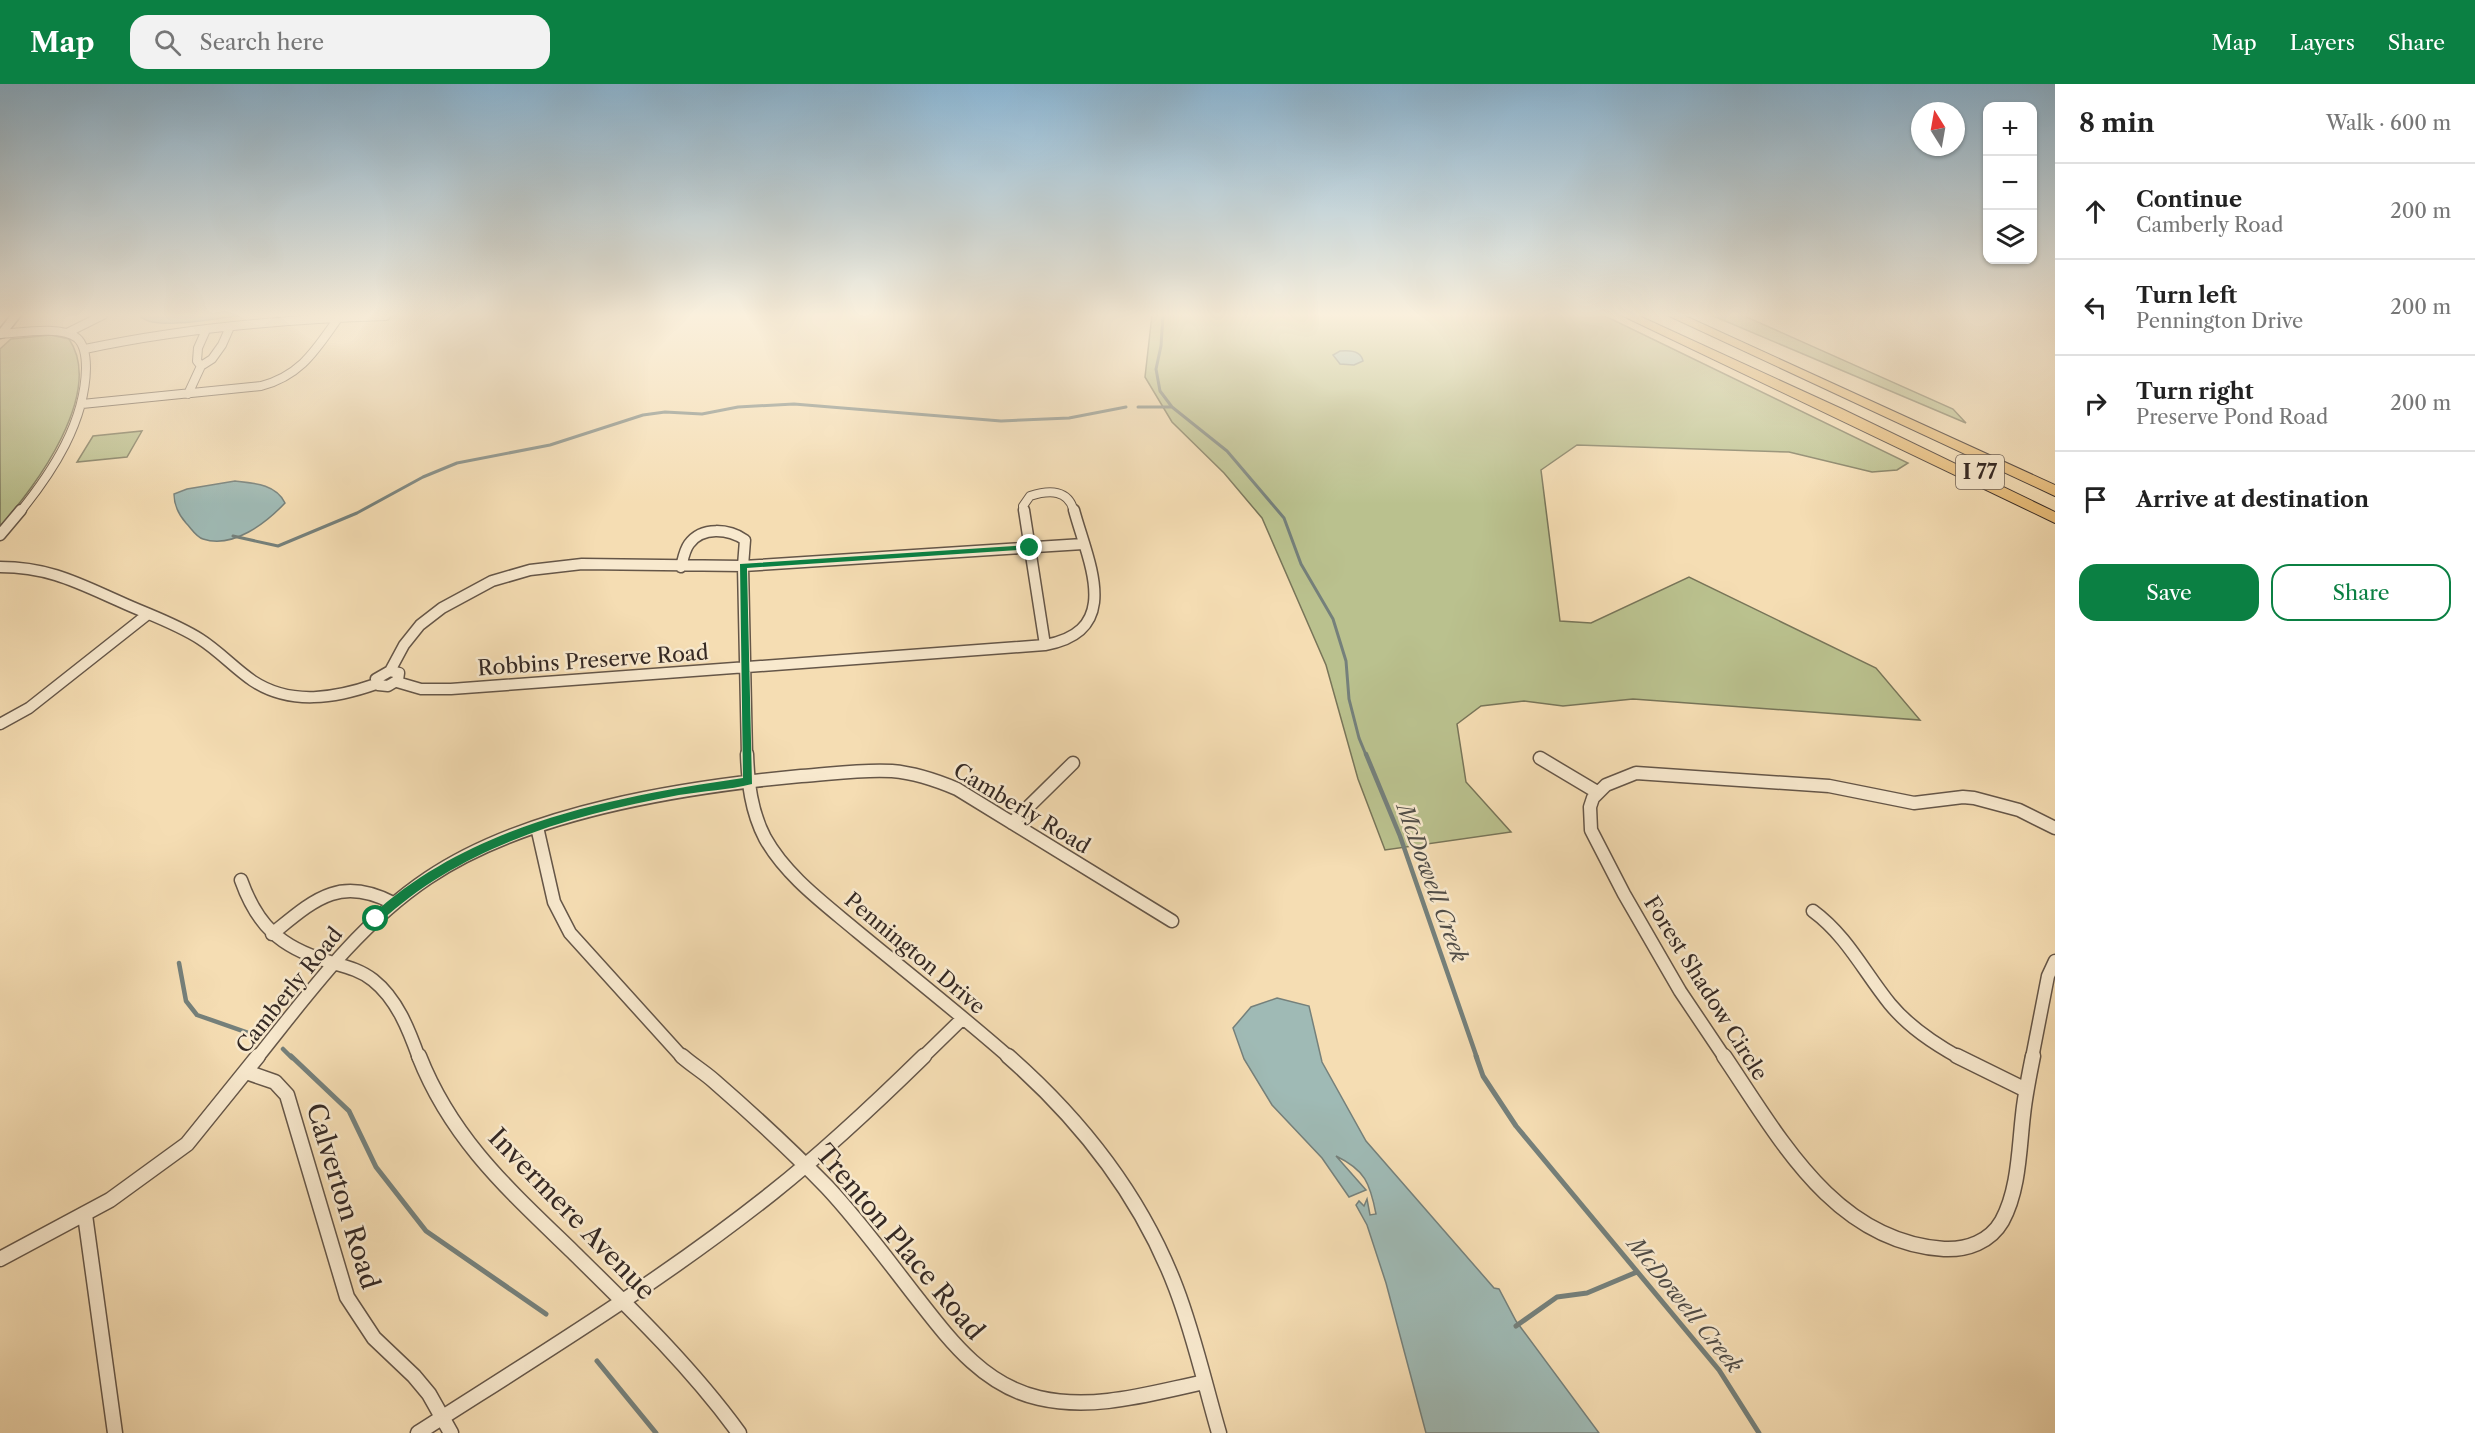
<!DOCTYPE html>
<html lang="en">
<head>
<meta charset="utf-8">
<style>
  :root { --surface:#fff; --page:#f2f2f2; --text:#222; --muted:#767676; --line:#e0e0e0; --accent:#0b8043 }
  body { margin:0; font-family:"Libre Caslon Text",serif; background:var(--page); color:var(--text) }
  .controls { position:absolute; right:18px; top:18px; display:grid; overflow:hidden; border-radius:12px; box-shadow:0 2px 4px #0004 }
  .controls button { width:54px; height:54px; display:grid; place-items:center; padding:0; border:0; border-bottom:2px solid var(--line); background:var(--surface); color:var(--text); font:30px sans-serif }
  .compass { position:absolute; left:1911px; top:18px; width:54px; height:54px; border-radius:50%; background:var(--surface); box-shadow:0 2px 4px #0004; rotate:349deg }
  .stop { position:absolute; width:18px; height:18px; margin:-14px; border:4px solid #0b8043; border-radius:50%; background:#fff }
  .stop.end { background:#0b8043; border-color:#fff; box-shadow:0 2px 6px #0008 }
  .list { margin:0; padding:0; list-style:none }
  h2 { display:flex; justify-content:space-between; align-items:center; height:78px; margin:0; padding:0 24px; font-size:26px }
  h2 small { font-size:20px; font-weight:400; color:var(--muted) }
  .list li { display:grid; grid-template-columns:39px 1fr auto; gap:18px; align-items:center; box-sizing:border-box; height:96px; padding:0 24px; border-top:2px solid var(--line) }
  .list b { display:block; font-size:22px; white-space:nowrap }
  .list p { margin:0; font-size:20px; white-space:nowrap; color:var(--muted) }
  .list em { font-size:20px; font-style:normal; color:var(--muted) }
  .actions { display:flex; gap:12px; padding:18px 24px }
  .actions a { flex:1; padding:14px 0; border:2px solid var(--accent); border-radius:18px; text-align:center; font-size:21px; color:var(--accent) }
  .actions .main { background:var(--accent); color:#fff }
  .icon { flex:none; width:33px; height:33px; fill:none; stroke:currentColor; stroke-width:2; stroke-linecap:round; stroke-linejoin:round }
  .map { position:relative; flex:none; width:2055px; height:1349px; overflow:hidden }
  header { display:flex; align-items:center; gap:36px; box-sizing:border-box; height:84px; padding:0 30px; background:var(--accent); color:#fff }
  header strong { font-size:28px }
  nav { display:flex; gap:33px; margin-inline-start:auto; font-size:21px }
  .search { width:420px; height:54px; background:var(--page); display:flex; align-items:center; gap:15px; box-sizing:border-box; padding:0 21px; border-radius:18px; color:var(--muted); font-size:22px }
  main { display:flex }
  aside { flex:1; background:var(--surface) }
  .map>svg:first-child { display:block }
  .green { fill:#bac18e; stroke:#787559; stroke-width:1.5 }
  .water { fill:#9fbab5; stroke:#75807b; stroke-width:1.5 }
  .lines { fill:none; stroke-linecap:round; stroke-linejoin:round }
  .stream-far2 { stroke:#75807b; stroke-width:3 }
  .stream-far1 { stroke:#75807b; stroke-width:4.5 }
  .stream { stroke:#75807b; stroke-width:5 }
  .minor-far3-casing { stroke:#655648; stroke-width:10 }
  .minor-far2-casing { stroke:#655648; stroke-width:13 }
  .minor-far1-casing { stroke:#655648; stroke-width:15 }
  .minor-casing { stroke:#655648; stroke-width:17 }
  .secondary-casing { stroke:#352924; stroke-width:3 }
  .motorway-casing { stroke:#352924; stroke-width:2 }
  .minor-far3 { stroke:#f8e9ce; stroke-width:8 }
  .minor-far2 { stroke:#f8e9ce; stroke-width:10 }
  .minor-far1 { stroke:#f8e9ce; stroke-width:12 }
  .minor { stroke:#f8e9ce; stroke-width:14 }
  .secondary { fill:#f8e9ce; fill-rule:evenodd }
  .motorway { fill:#eabe7a; fill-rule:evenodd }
  .route { fill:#0b8043 }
  .labels { text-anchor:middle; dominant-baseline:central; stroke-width:5; stroke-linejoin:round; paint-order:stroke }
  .shield { fill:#f8e9ce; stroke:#706357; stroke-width:1.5 }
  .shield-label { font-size:20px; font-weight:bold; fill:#352924 }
  .street-label { font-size:21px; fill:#352924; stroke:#f8e9ce }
  .water-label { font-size:22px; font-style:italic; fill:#504d48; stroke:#f8e9ce }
  .near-street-label { font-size:26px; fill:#352924; stroke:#f8e9ce }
</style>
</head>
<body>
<header>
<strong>Map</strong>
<div class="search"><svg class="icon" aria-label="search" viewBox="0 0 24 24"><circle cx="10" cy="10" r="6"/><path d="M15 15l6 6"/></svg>Search here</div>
<nav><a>Map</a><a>Layers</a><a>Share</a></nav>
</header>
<main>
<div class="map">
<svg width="2055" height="1349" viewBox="0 0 2055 1349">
  <rect width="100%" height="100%" fill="#f5ddb3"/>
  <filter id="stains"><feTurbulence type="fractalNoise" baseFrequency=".00333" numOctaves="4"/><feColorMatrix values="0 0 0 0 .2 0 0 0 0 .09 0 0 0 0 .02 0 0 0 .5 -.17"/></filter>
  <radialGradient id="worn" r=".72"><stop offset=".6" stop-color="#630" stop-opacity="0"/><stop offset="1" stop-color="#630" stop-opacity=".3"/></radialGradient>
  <path class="green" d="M1152 231H1603L1908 379 1897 386 1872 388 1789 368 1577 361 1541 386 1560 537 1591 539 1689 493 1876 584 1920 636 1633 615 1563 622 1524 617 1481 622 1457 640 1466 698 1511 748 1385 766 1358 695 1326 581 1262 434 1224 389 1172 338 1145 293Z
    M1711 231H1742L1953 325 1966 339Z
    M51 251 69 255C105 308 36 403 0 442V265L11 255Z
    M142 347 127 373 77 378 93 352Z"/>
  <path class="water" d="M143 231H243C223 233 153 248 140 232Z
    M1340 267C1349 266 1361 266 1363 277L1354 281 1340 280 1333 271Z
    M235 397C253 399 276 400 285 419 266 439 233 465 203 455 196 453 191 444 186 439 179 431 174 420 174 410L187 405Z
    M1277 914 1309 922 1322 978 1366 1057 1494 1204 1499 1205 1516 1237 1599 1349H1426L1386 1199 1367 1141 1356 1121 1359 1117 1364 1122 1367 1115 1370 1131 1376 1130C1370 1099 1365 1086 1336 1072L1366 1106 1349 1113 1322 1074 1272 1021 1244 975 1233 944 1251 923Z"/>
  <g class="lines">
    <path class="stream-far2" d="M1163 231 1161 262 1156 285 1160 307 1172 323 1227 367 1284 434 1301 480 1333 535 1346 577 1349 615 1359 654 1366 671
      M1138 323H1171
      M233 452 278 462 357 429 423 393 457 379 550 361 643 331 665 328 702 330 738 323 794 320 1001 337 1069 334 1126 323"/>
    <path class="stream-far1" d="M1366 670 1400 752 1477 974
      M179 879 186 917 197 931 257 952
      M283 965 292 974"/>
    <path class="stream" d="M291 972 349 1027 376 1083 426 1147 546 1230
      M1476 972 1483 992 1516 1042 1719 1286 1759 1349
      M1516 1242 1557 1213 1587 1209 1637 1188
      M597 1277 656 1349"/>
    <g class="minor-far3-casing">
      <path id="minor-far3" d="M67 249 103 231
        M0 250C19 249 61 241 77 254 85 261 86 274 86 284 85 338 53 387 20 428
        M85 265C184 244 284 235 386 232
        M201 282 197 277 198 264 206 246
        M188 310 201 282 212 275 222 261 230 243
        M82 320 261 302C302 291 316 265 339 233
        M1024 428 1023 422 1030 412C1049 406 1069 405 1074 428"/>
    </g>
    <g class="minor-far2-casing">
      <path id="minor-far2" d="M1024 426 1045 561
        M0 451 21 426
        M0 483C49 483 78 499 121 518 147 530 175 539 200 555 219 567 234 584 253 597 291 622 336 614 376 600
        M681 483C683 476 684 467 689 460 702 442 729 445 745 456L743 482 747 671
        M1045 561C1124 547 1088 478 1074 426
        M390 587 404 561 420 541 442 524 492 497 530 486 582 480 743 482 1083 460
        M390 587 399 589 398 596 388 602 378 601 376 595Z
        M397 598 421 605H451L1045 561
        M0 640 29 624 148 530"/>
    </g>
    <g class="minor-far1-casing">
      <path id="minor-far1" d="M747 670C748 699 751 727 765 754 786 792 825 820 858 848 909 890 961 931 1010 974
        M1540 674 1597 708
        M1012 739 1073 679
        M537 743 554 818 570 849 683 974
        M241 796C257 841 280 863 327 877 343 882 359 885 373 896 397 915 409 946 419 974
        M1813 827C1847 852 1864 888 1890 920 1909 943 1933 959 1960 974
        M272 850C314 816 339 791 393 819
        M257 974C309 909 358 841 428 794 527 727 684 703 801 692 831 690 862 685 892 687 915 689 936 696 957 705L1172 837
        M922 974 962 935
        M1725 974 1680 907 1624 810 1591 746 1590 723 1593 714 1606 701 1636 689 1829 702 1914 719 1963 713 1974 714 2019 726 2055 744
        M2032 974 2048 892 2055 877"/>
    </g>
    <g class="minor-casing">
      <path id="minor" d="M419 972C452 1056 510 1107 573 1168 631 1225 691 1283 739 1349
        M682 972C692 981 704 988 714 997 752 1030 792 1067 827 1103 858 1136 885 1173 913 1209 947 1252 981 1301 1039 1314 1095 1327 1151 1309 1205 1298
        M1008 972C1082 1037 1141 1112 1176 1204 1194 1251 1205 1301 1219 1349
        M1724 972C1779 1053 1834 1158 1944 1165 1967 1166 1990 1158 2002 1137 2019 1106 2019 1065 2023 1031 2025 1011 2029 992 2033 972
        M1957 972 2026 1006
        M246 988 275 998 287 1011 347 1213 374 1254 414 1292 429 1310 451 1349
        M85 1131 115 1349
        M0 1175 110 1116 187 1060 258 972
        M418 1349C538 1272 660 1198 772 1109 825 1067 875 1020 924 972"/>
    </g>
    <g class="secondary-casing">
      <path id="secondary" d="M11 231H21L4 253 0 254V245Z"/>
    </g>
    <g class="motorway-casing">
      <path id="motorway" d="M1621 231H1637L1842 325 2055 428V439Z
        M1667 231H1683L2055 401V412Z"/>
    </g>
    <use href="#minor-far3" class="minor-far3"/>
    <use href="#minor-far2" class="minor-far2"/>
    <use href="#minor-far1" class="minor-far1"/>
    <use href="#minor" class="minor"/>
    <use href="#secondary" class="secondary"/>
    <use href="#motorway" class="motorway"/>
  </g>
  <linearGradient id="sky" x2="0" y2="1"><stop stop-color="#8bb6d4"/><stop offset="0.55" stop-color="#faf0dd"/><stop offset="1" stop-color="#faf0dd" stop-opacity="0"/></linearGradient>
  <rect width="2055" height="420" fill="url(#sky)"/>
  <path class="route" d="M1030 461 1034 464 1032 465 747 484 752 700C729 706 703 707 679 711 571 731 462 762 380 838H372V831C473 739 613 713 743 694L740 480Z"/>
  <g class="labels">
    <rect class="shield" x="1956" y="371" width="48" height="34" rx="4.5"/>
    <g class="shield-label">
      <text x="1980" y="388">I 77</text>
    </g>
    <g class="street-label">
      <text transform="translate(593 576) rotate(-4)">Robbins Preserve Road</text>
      <text transform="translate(1022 724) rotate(31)">Camberly Road</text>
      <text transform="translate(915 869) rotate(40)">Pennington Drive</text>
      <text transform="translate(1706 904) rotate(58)">Forest Shadow Circle</text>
      <text transform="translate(289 906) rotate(-51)">Camberly Road</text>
    </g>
    <g class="water-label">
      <text transform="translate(1432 799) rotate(70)">McDowell Creek</text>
      <text transform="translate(1685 1221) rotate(51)">McDowell Creek</text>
    </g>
    <g class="near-street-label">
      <text transform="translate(343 1112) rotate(73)">Calverton Road</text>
      <text transform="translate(572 1130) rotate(46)">Invermere Avenue</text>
      <text transform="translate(900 1158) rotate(50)">Trenton Place Road</text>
    </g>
  </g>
  <rect width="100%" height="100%" filter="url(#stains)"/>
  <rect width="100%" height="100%" fill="url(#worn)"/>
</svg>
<div class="controls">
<button>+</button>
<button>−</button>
<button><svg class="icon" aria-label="layers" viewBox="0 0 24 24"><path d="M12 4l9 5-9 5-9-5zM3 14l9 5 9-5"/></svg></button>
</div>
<svg class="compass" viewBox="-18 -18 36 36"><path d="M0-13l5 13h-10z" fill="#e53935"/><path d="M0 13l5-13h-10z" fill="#767676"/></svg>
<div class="stop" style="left:376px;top:835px"></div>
<div class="stop end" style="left:1030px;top:464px"></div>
</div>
<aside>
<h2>8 min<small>Walk · 600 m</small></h2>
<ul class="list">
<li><svg class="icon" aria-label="ahead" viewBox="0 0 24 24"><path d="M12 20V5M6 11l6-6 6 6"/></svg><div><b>Continue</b><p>Camberly Road</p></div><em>200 m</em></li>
<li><svg class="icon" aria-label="left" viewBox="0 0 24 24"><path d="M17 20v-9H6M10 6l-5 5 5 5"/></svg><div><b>Turn left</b><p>Pennington Drive</p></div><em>200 m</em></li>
<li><svg class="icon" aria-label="right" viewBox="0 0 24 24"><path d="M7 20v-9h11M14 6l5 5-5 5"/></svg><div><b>Turn right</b><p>Preserve Pond Road</p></div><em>200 m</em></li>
<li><svg class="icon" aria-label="arrive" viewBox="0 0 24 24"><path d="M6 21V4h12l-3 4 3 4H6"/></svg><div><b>Arrive at destination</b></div></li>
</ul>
<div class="actions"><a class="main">Save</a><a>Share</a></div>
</aside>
</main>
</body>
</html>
